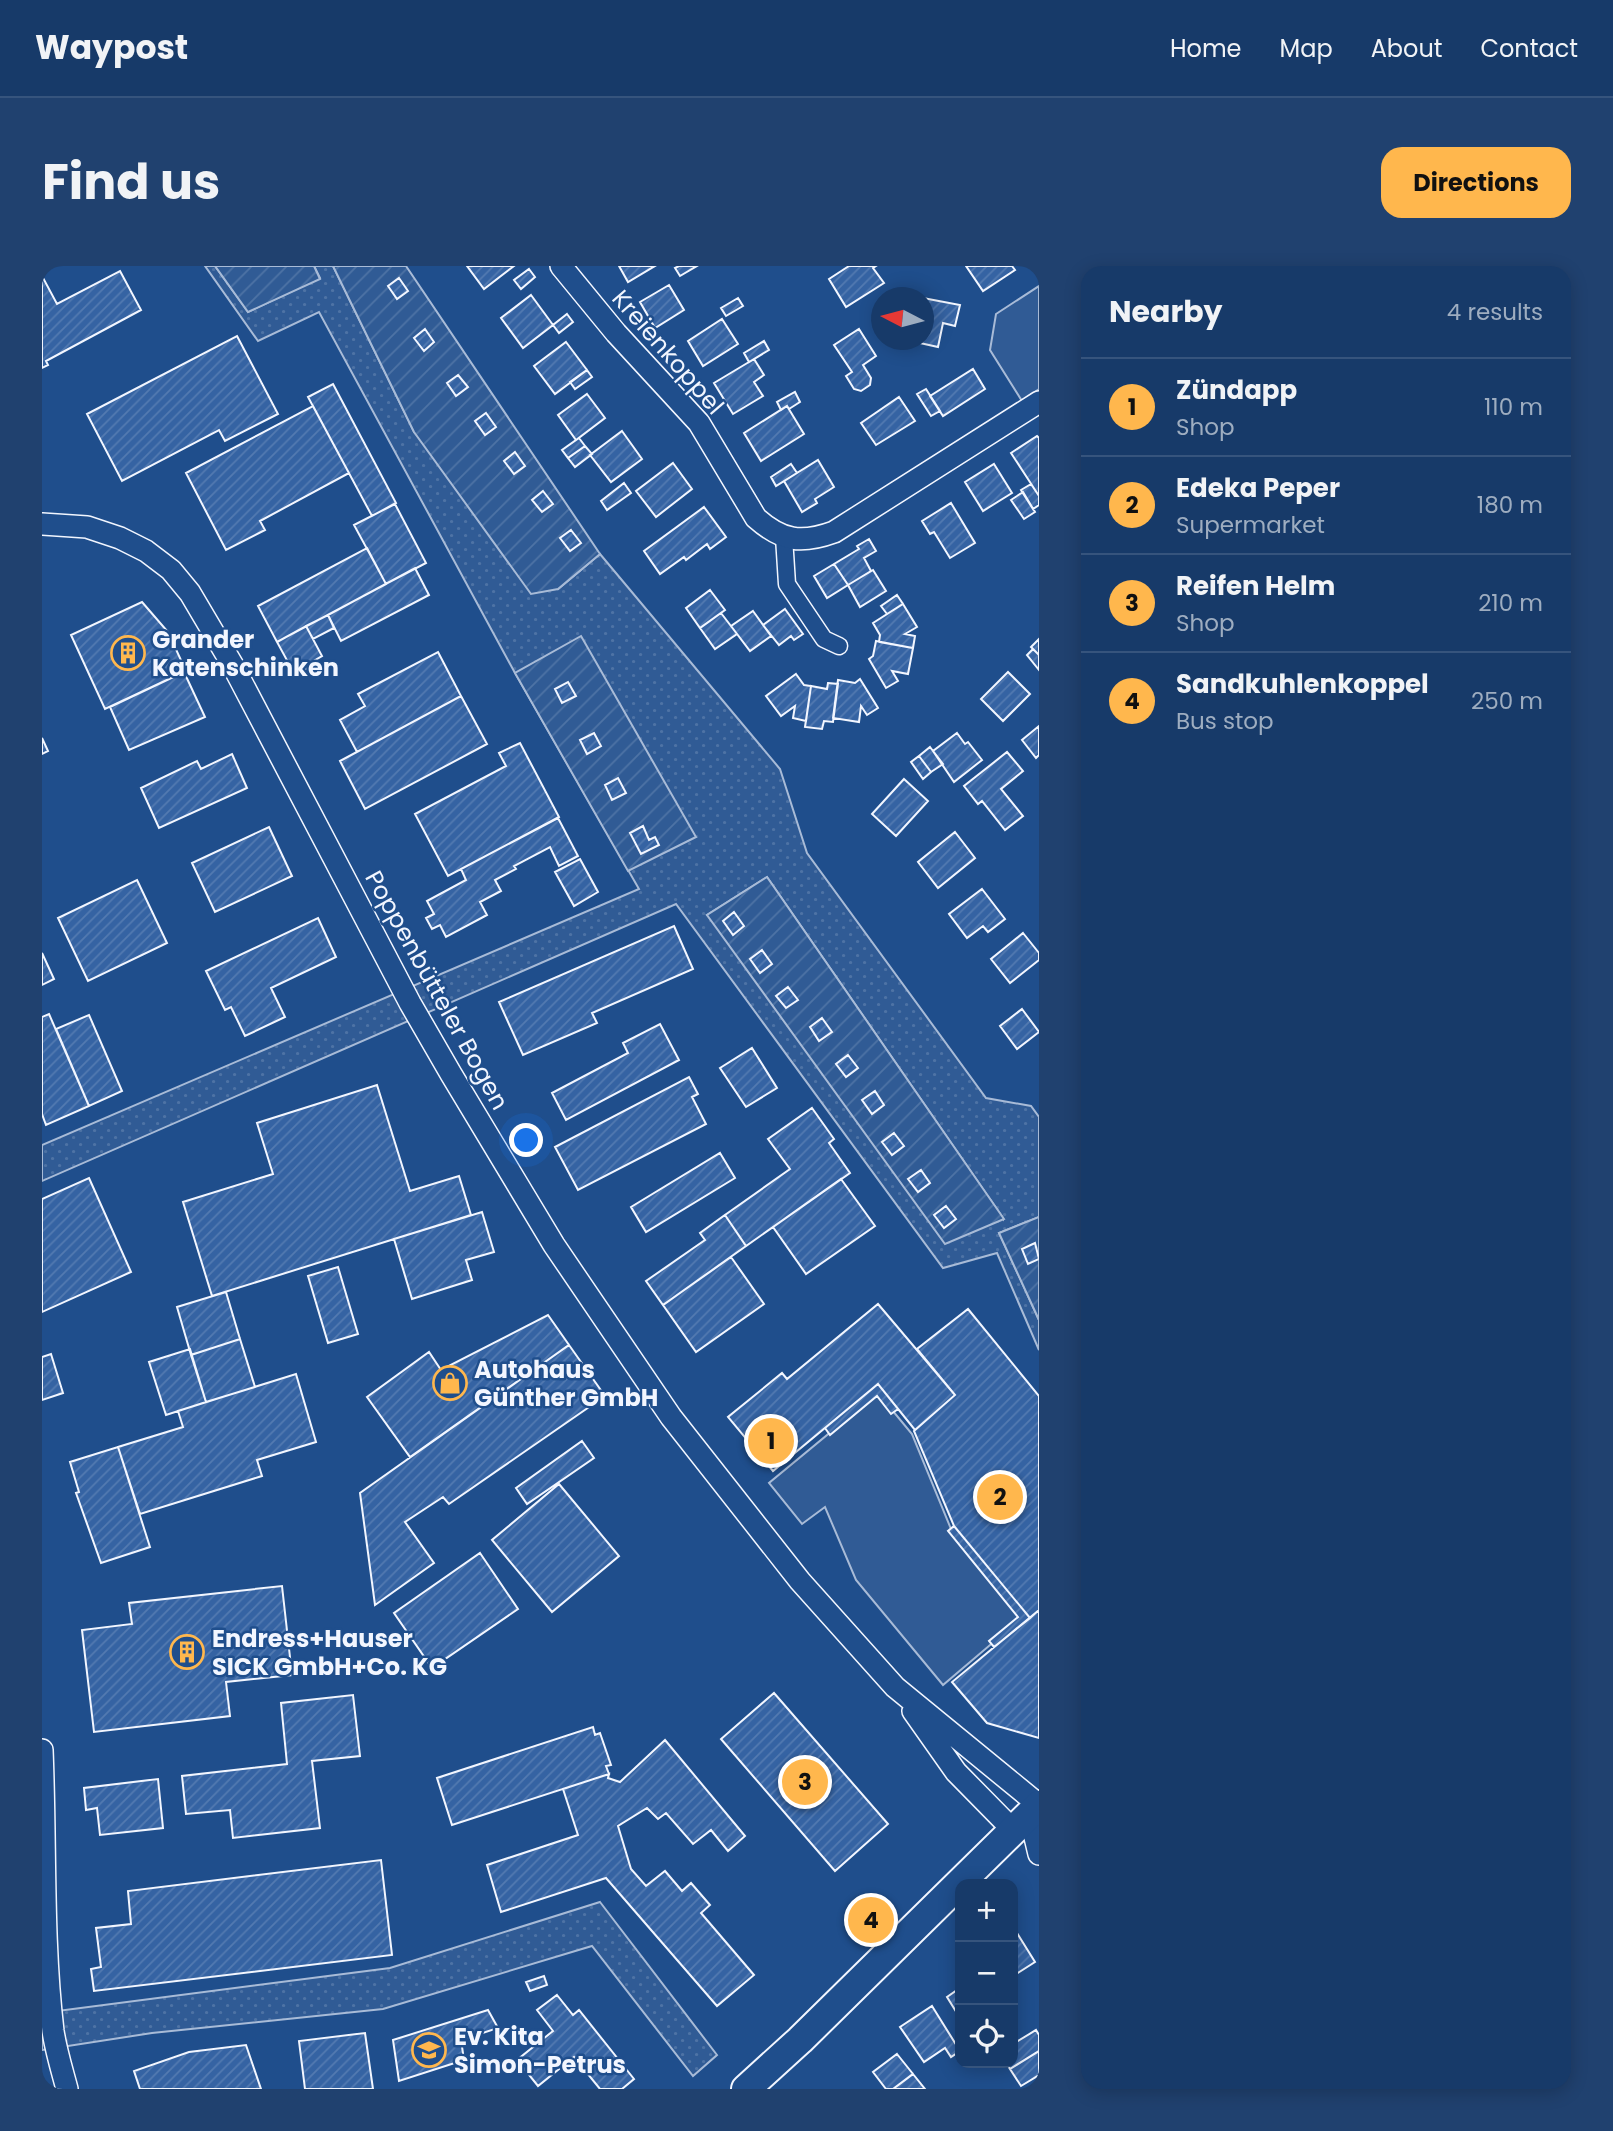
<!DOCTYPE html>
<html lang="en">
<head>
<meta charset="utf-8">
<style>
  :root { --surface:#173a69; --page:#20416f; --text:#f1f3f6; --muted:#9eadc0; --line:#36547d; --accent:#ffb74d }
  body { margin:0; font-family:Poppins,sans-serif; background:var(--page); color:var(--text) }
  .controls { position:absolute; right:21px; bottom:21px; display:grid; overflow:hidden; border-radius:14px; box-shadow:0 4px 18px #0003 }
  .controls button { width:63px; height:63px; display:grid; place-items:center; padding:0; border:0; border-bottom:2px solid var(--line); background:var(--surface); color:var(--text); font:35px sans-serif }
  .compass { position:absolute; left:829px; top:21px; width:63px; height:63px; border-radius:50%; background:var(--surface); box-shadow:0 4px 18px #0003; rotate:276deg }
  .you { position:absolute; left:485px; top:875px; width:24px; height:24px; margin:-18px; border:5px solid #fff; border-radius:50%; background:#1a73e8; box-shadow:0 0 0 10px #1a73e833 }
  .badge { display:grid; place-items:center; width:46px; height:46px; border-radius:50%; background:var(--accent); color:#111; font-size:23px; font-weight:700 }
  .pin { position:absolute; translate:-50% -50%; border:4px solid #fff; box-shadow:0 2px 7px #0006 }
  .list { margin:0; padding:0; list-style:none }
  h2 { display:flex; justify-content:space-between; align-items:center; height:91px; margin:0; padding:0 28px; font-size:30px }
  h2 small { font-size:23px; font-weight:400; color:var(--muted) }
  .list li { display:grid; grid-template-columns:46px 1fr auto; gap:21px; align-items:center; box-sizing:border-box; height:98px; padding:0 28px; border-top:2px solid var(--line) }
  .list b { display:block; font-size:26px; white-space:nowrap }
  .list p { margin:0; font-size:23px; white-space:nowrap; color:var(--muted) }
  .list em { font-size:23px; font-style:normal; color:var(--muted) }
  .icon { flex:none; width:38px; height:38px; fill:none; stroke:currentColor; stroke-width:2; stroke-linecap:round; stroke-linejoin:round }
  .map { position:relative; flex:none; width:997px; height:1823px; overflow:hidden; border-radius:21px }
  header { display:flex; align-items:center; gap:42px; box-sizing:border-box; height:98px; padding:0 35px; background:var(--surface); border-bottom:2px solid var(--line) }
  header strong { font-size:33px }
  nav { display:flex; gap:38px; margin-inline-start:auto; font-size:24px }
  .intro { display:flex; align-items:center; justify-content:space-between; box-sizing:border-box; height:168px; padding:0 42px }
  h1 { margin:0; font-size:49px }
  .button { padding:18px 32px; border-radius:21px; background:var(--accent); color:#111; font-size:24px; font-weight:700 }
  main { display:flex; gap:42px; padding:0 42px }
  aside { flex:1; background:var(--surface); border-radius:21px; box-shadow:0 4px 18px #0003 }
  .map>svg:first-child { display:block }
  .built { fill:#305b95; stroke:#a8bbd7; stroke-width:2 }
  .park { fill:url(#park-dots); stroke:#a8bbd7; stroke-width:2; fill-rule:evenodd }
  .garden { fill:url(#garden-furrows); stroke:#a8bbd7; stroke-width:2 }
  .building { fill:url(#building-hatch); stroke:#f2f6ff; stroke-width:2 }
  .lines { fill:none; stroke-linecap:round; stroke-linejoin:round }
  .pedestrian-casing { stroke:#f2f6ff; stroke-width:19 }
  .minor-casing { stroke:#f2f6ff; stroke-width:24 }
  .secondary-casing { stroke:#f2f6ff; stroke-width:32 }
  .pedestrian { stroke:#1f4e8c; stroke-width:16 }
  .minor { stroke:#1f4e8c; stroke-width:21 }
  .secondary { stroke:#1f4e8c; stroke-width:28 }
  .labels { text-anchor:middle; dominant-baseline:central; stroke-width:5; stroke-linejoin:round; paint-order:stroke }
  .street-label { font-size:24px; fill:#f2f6ff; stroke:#1f4e8c }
  .poi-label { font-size:24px; font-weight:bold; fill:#f2f6ff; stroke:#1f4e8c; text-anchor:start }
</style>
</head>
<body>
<header>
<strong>Waypost</strong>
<nav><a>Home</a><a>Map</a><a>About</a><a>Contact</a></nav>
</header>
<div class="intro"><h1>Find us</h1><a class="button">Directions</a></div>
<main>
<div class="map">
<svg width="997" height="1823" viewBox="0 0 997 1823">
  <defs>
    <pattern id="park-dots" width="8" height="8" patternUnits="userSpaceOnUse" patternTransform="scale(1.75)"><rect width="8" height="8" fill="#305b95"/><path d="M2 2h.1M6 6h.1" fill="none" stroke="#4e73a5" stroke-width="1.8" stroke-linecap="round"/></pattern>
    <pattern id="garden-furrows" width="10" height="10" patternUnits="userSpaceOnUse" patternTransform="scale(1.75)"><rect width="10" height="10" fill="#305b95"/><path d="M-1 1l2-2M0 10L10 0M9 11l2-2" fill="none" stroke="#4e73a5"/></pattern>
    <pattern id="building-hatch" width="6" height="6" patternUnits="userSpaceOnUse" patternTransform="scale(1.75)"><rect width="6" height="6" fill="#3563a3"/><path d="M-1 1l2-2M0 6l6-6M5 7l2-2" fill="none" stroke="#537ab1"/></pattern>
  </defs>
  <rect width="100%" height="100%" fill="#1f4e8c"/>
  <path class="built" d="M997 20V123L980 135 948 84 954 48Z
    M836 1127 870 1168 909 1263 981 1351 901 1419 814 1314 783 1241 760 1258 727 1217Z"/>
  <path class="park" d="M163 0H173L206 46 278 12 272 0H291L372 166 516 323 558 288 738 503 765 587 944 832 989 840 997 851V951L957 967 997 1054V1084L955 987 901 1002 634 638 0 915V879L597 623 473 407 277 46 216 75ZM725 611 961 952V953L665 649Z
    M558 1636 675 1789 651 1810 550 1680 341 1743 110 1767 0 1784V1747L348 1702Z"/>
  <path class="garden" d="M173 0H272L278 13 206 46Z
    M291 0H364L558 288 516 323 489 328 372 166Z
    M539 370 654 571 586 605 473 407Z
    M725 611 962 953 903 978 665 649Z
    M997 951V1054L957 967Z"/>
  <path class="building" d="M425 0H472L442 23Z
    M577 0H613L586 16Z
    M637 0H655L638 10 633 2Z
    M807 0H834L831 2 842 17 804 41 787 13Z
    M924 0H970L973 4 941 25Z
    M487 3 493 11 479 23 472 14Z
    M78 5 99 44 4 95 6 99 0 102V10L15 38Z
    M357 12 366 25 355 33 346 20Z
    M627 19 642 44 613 62 598 36Z
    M489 29 511 59 481 82 459 52Z
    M696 32 701 40 684 50 679 42Z
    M881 32 918 39 913 60 901 57 896 81 869 75 881 74Z
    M525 48 531 56 517 67 511 59Z
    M680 53 696 78 661 100 646 75Z
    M383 63 392 76 382 85 372 72Z
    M817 63 834 90 821 99 829 112 828 119 819 125 812 123 804 110 810 106 792 79Z
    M195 70 236 148 183 175 177 164 80 215 45 148Z
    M722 75 727 84 707 96 702 87Z
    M524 76 545 104 513 128 492 100Z
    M712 93 722 109 712 116 721 130 691 148 672 117Z
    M931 103 943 123 901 150 888 130Z
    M545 104 550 111 533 123 528 116Z
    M416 109 426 121 414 130 405 117Z
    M291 118 354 237 330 250 266 131Z
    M884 123 898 145 889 150 875 128Z
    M753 126 758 136 747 143 745 140 739 144 735 136Z
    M545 128 563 152 534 174 516 149Z
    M857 131 873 155 834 179 819 157Z
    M271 140 307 207 218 255 223 264 184 284 144 207Z
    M745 140 762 168 719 195 702 167Z
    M444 147 454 161 443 169 433 155Z
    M580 165 600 193 569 216 548 189Z
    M995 170 997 172V230L969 187Z
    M537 172 543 180 526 192 520 184Z
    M543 180 550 188 533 201 526 192Z
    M473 186 483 200 472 208 462 195Z
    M776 194 792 221 773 233 775 237 760 246 742 215Z
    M631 197 650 223 614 251 594 225Z
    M749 198 755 207 734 220 729 211Z
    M952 198 970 227 941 245 923 216Z
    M582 217 589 227 565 244 559 235Z
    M989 218 997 230V239L991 243 979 224Z
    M501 225 511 238 500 246 490 234Z
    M981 226 993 246 982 253 969 234Z
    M909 237 933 277 908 292 892 266 888 268 880 255Z
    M353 238 384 297 344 318 312 259Z
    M662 241 684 271 668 283 665 278 644 294 642 291 618 308 602 285Z
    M529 264 539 277 528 285 518 272Z
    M827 273 834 285 822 292 829 305 806 319 792 298 817 283 815 280Z
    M325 282 344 318 235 376 216 340Z
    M792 298 806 319 785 332 772 310Z
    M373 302 387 329 299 375 286 349Z
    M831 304 844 325 818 341 806 319Z
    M668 324 683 344 658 362 644 342Z
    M855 329 861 338 845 348 839 340Z
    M100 336 126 366 144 405 63 443 29 369Z
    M861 338 875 361 863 368 873 370 871 382 837 376 838 369 831 357Z
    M743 343 761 368 752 374 749 370 737 379 721 359Z
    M711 345 729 370 708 385 689 360Z
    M679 347 695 368 673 383 658 362Z
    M286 349 292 362 271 373 264 360Z
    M264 360 280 390 268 397 270 400 253 409 235 376Z
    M997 373V389L989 381Z
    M834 375 871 382 866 408 850 405 856 415 844 422 827 393 831 390Z
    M991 383 997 389V404L985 389Z
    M396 386 419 430 315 486 298 454 323 440 316 428Z
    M142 406 163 451 87 484 68 441Z
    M966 406 988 428 961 455 939 433Z
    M754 408 762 419 769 420 764 455 751 452 753 440 739 450 724 430Z
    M818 413 836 442 825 449 819 440 817 456 791 452 796 414 813 417Z
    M526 416 534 430 520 437 513 423Z
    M786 417 796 418 791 456 782 455 780 463 763 461 769 420 785 423Z
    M419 430 445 478 323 543 298 495Z
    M997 460V489L994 492 980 474Z
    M552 467 559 480 545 488 538 474Z
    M915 467 923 478 926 476 940 494 912 516 891 485Z
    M0 472 6 485 0 488Z
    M478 477 517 551 406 610 373 548 464 500 457 487Z
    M888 481 901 498 889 506 877 490Z
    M965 486 981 505 959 523 981 550 963 564 940 535 936 538 922 520Z
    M190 488 205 522 117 562 99 522 155 495 159 503Z
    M877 490 889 506 881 513 869 496Z
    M576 512 584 527 570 534 563 519Z
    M862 513 886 535 854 570 830 548Z
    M516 552 536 590 517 600 508 581 472 600 474 603 453 614 459 625 438 636 445 649 404 671 398 659 390 663 384 652 392 648 385 635 424 614 419 603Z
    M601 560 607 574 613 571 617 579 599 588 588 567Z
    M227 561 250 610 173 646 150 597Z
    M913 566 933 592 896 622 876 596Z
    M538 593 556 626 532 640 513 606Z
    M95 614 125 677 46 715 16 652Z
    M940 623 963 653 946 666 941 660 925 672 907 648Z
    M692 646 702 660 691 669 681 655Z
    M276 652 294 691 229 722 243 751 203 770 189 741 183 744 164 705Z
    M632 660 651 703 550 747 555 757 481 789 457 736Z
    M981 667 997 687V694L968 717 949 693Z
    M720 684 730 698 718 707 708 693Z
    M0 687 12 713 0 719Z
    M746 721 756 734 744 742 734 730Z
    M980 743 997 766 975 783 958 760Z
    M7 748 47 840 4 859 0 848V751Z
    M47 749 80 825 47 840 14 763Z
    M780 752 790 766 777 775 768 761Z
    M618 758 637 794 524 854 510 827 586 787 581 777Z
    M710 782 735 822 704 841 678 802Z
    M806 789 816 802 804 811 794 798Z
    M647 811 656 828 650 831 664 858 536 924 513 881Z
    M335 819 368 925 417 910 429 949 170 1030 141 936 231 908 215 857Z
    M833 825 842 839 830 848 820 834Z
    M770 842 792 873 787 877 808 907 704 980 683 949 748 903 726 873Z
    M852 867 862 880 850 889 840 876Z
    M678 887 693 912 604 966 589 941Z
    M879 904 888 917 876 926 866 913Z
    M47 912 89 1006 0 1046V933Z
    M799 913 833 960 764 1008 731 961Z
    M904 940 914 953 902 962 892 949Z
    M440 946 452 986 424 994 430 1014 370 1033 352 973Z
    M683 949 704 980 621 1039 604 1015 663 974 658 967Z
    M993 977 997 993 986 998 980 983Z
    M689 991 722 1038 654 1086 621 1039Z
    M296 1001 316 1068 286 1077 266 1010Z
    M184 1026 198 1073 149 1089 135 1041Z
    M836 1038 913 1129 873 1164 836 1118 731 1205 686 1151 740 1107 745 1113Z
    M926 1043 997 1130V1344L988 1352 912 1260 872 1165 913 1129 875 1083Z
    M506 1049 527 1079 368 1191 325 1131 387 1086 399 1104Z
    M198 1073 213 1121 164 1136 149 1089Z
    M527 1079 563 1130 407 1238 401 1231 363 1256 392 1297 333 1339 318 1227Z
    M148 1083 164 1136 124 1149 107 1096Z
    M9 1088 21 1127 0 1134V1091Z
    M254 1108 274 1176 215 1194 220 1210 98 1248 76 1181 141 1161 136 1145Z
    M836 1118 856 1143 849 1148 835 1130 788 1169 783 1162Z
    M540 1175 552 1192 485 1238 474 1222Z
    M76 1181 108 1281 59 1297 34 1227 37 1226 28 1196Z
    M517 1218 577 1290 510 1346 450 1274Z
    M912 1260 988 1352 952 1381 947 1375 976 1351 906 1265Z
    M438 1287 476 1343 390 1402 352 1347Z
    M240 1320 250 1409 184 1416 188 1450 52 1466 40 1364 90 1358 87 1337Z
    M997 1344V1472L945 1457 910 1416Z
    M732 1427 846 1558 793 1605 679 1473Z
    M311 1429 318 1490 270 1495 278 1562 191 1572 188 1544 144 1548 140 1510 245 1498 239 1437Z
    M551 1461 553 1469 558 1467 569 1499 564 1500 567 1508 410 1559 395 1512Z
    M623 1474 703 1570 686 1585 669 1564 651 1578 624 1547 616 1553 605 1542 576 1560 589 1603 604 1620 623 1605 640 1625 649 1617 668 1639 659 1647 712 1709 675 1740 564 1612 459 1646 445 1599 536 1569 521 1523 567 1508 566 1512 578 1516Z
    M116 1513 121 1562 58 1569 55 1542 44 1544 42 1522Z
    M339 1594 350 1689 52 1725 49 1703 59 1701 54 1662 89 1658 86 1625Z
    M975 1667 993 1696 971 1710V1670Z
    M502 1710 505 1719 488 1725 484 1716Z
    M918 1722V1752L905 1731Z
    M515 1729 531 1749 537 1744 592 1813 580 1823H558L532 1791 496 1820 475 1794 511 1765 495 1744Z
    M890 1740 918 1785 909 1791 903 1782 882 1796 858 1761Z
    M446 1744 456 1762 419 1774 422 1794 357 1815 351 1774Z
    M994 1764 997 1769V1785L968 1803 964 1797H971V1778Z
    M323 1767 331 1823H263L257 1775Z
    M204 1779 219 1823H98L92 1805 147 1786Z
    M997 1785V1809L979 1820 968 1803Z
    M855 1788 871 1808 851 1823H844L831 1806Z
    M871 1808 883 1823H851Z"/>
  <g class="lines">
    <g class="pedestrian-casing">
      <path id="pedestrian" d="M742 271 745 318 782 373 797 380"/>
    </g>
    <g class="minor-casing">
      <path id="minor" d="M519 0 574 67 657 157 714 252C740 275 759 278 792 266L997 136
        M0 258 45 261 78 272 104 285 129 304 148 327 190 398 368 737 409 808 512 979 629 1151 758 1315 853 1421 997 1539
        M871 1445 914 1506 971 1564
        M0 1484C4 1578 0 1672 11 1765 14 1785 20 1804 25 1823
        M983 1552 992 1567 997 1588"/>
    </g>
    <g class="secondary-casing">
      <path id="secondary" d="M704 1823 758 1774 997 1539"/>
    </g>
    <use href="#pedestrian" class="pedestrian"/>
    <use href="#minor" class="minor"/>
    <use href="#secondary" class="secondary"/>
  </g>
  <defs>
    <g id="building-ring" transform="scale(1.75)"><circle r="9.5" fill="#1f4e8c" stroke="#ffb74d" stroke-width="1.5"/><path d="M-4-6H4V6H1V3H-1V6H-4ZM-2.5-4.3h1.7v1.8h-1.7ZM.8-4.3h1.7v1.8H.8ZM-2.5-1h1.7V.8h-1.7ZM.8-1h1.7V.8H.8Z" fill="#ffb74d"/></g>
    <g id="shop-ring" transform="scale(1.75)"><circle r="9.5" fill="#1f4e8c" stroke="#ffb74d" stroke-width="1.5"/><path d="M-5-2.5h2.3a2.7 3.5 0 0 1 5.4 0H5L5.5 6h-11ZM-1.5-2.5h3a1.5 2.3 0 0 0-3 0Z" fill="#ffb74d"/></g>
    <g id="school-ring" transform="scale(1.75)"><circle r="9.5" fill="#1f4e8c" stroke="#ffb74d" stroke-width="1.5"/><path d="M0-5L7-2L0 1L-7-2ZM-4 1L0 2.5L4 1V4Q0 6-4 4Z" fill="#ffb74d"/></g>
  </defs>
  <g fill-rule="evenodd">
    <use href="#building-ring" x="86" y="387"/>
    <use href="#shop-ring" x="408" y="1117"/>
    <use href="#building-ring" x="145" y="1386"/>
    <use href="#school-ring" x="387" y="1784"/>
  </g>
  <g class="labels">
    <g class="street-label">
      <text transform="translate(626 86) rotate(49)">Kreienkoppel</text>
      <text transform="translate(395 724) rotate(61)">Poppenbütteler Bogen</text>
    </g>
    <g class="poi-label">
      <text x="110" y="373">Grander<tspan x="110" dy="28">Katenschinken</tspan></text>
      <text x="432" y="1103">Autohaus<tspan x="432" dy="28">Günther GmbH</tspan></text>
      <text x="170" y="1372">Endress+Hauser<tspan x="170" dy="28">SICK GmbH+Co. KG</tspan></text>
      <text x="412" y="1770">Ev. Kita<tspan x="412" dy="28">Simon-Petrus</tspan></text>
    </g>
  </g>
</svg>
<div class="controls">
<button>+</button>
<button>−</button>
<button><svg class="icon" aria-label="locate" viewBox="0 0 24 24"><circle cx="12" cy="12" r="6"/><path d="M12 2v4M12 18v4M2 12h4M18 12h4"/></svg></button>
</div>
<svg class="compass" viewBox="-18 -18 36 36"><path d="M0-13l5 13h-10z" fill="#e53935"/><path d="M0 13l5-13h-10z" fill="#9eadc0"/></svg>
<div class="you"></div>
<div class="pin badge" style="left:729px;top:1175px">1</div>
<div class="pin badge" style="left:958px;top:1231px">2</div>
<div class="pin badge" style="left:763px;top:1516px">3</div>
<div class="pin badge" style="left:829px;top:1654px">4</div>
</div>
<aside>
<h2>Nearby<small>4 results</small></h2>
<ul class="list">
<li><span class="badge">1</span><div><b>Zündapp</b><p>Shop</p></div><em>110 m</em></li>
<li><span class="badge">2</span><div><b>Edeka Peper</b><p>Supermarket</p></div><em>180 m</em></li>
<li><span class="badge">3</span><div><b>Reifen Helm</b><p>Shop</p></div><em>210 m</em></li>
<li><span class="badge">4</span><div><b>Sandkuhlenkoppel</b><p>Bus stop</p></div><em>250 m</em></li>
</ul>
</aside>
</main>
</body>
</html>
